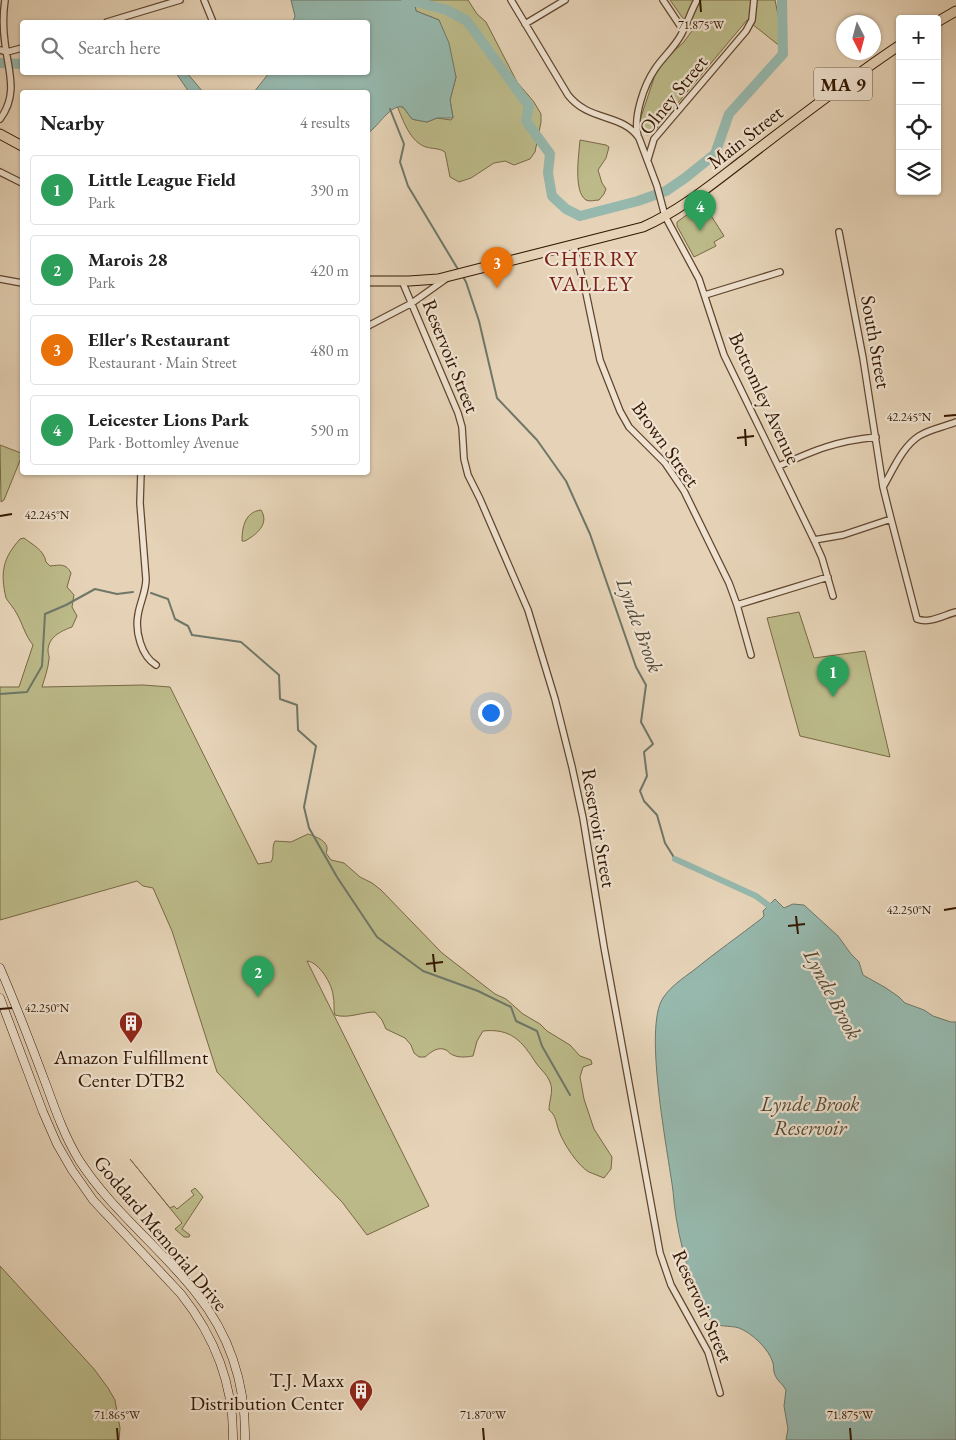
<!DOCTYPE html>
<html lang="en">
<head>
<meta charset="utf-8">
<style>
  :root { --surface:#fff; --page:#f6f6f6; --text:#222; --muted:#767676; --line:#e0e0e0; --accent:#0f766e }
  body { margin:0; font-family:"EB Garamond",serif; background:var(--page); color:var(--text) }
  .controls { position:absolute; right:15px; top:15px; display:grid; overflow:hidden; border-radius:5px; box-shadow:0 1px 4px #0004 }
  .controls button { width:45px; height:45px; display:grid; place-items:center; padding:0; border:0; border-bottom:1px solid var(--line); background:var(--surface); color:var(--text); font:25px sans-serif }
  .compass { position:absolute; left:836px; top:15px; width:45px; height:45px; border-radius:50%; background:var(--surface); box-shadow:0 1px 4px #0004; rotate:174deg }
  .you { position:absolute; left:490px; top:712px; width:18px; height:18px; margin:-12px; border:4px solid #fff; border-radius:50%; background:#1a73e8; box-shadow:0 0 0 8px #1a73e833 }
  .badge { display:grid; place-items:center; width:32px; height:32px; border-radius:50%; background:var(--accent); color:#fff; font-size:16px; font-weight:700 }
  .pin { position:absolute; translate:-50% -41px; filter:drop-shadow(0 1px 2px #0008) }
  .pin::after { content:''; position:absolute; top:26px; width:18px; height:15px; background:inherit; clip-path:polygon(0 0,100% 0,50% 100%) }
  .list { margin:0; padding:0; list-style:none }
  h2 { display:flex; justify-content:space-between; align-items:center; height:65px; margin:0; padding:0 20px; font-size:21px }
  h2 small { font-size:16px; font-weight:400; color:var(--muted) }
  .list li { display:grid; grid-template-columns:32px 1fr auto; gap:15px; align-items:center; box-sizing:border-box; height:70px; margin:0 10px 10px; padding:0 10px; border:1px solid var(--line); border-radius:5px }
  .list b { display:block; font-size:19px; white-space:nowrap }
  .list p { margin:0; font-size:16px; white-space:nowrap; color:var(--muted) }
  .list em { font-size:16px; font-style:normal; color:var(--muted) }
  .icon { flex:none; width:28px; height:28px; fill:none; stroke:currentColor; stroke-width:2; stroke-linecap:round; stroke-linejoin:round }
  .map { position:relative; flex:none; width:956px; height:1440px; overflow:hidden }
  .search { position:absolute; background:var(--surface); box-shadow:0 1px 4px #0004; left:20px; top:20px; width:350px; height:55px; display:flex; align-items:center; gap:12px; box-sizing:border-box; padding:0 18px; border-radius:5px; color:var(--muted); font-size:19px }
  .panel { position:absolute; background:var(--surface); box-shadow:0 1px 4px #0004; left:20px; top:90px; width:350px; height:385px; border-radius:5px }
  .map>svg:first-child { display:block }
  .green { fill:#bcba89; stroke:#786844 }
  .water { fill:#96b8ad; stroke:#6e7768 }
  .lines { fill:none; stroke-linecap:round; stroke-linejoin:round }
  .stream { stroke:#6e7768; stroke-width:2 }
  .canal { stroke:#96b8ad; stroke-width:6 }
  .river { stroke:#96b8ad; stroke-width:10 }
  .minor-casing { stroke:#60452e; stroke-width:8 }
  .secondary-casing { stroke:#331600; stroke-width:9 }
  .trunk-casing { stroke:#331600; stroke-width:11 }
  .minor { stroke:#efe2d0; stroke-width:5.5 }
  .secondary { stroke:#efe2d0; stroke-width:8 }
  .trunk { stroke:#e6d3b7; stroke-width:9 }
  .ticks { fill:none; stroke:#331600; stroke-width:2 }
  .labels { text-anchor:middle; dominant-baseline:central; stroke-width:4.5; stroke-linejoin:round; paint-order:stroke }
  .shield { fill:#efe2d0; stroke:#6b533e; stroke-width:1 }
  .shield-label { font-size:19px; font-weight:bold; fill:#331600 }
  .street-label { font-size:20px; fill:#331600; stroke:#efe2d0 }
  .poi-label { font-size:20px; fill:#331600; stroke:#efe2d0 }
  .water-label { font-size:21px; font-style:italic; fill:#514734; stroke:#efe2d0 }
  .quarter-label { font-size:22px; letter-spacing:1px; fill:#7a1f14; stroke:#efe2d0 }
  .ticks-label { font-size:12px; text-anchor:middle; fill:#331600; stroke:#efe2d0; stroke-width:4.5; stroke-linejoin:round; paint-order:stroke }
</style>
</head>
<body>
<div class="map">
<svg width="956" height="1440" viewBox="0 0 956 1440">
  <rect width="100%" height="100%" fill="#e6d3b7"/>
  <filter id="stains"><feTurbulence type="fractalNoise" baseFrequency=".004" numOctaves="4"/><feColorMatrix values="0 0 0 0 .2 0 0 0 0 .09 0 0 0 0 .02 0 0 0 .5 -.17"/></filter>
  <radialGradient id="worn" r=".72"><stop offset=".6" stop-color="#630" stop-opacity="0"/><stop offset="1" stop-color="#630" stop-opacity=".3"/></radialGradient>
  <path class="green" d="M420 0H468L477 14 486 22 517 82 534 102 541 114V122L535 152 530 159 514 165 505 161 494 163 471 178 459 182 450 177 445 152C439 148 433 149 426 147 410 142 403 120 397 106L403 107 412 119 416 120 427 122 437 118 451 120 453 117 450 100 456 77 439 20 416 11 415 5Z
    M670 0H775L781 29V47L747 20 652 134 647 135 641 130 640 120 656 72 667 57 683 43 692 31Z
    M580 140 606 145 609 147 606 158 598 170 602 183 606 189 604 194 599 200C595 200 590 202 586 200 573 192 579 153 580 140Z
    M703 203 724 236 714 242 716 246 694 257 677 226V222Z
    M0 445 21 453 20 457 21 458 4 500 1 502Z
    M261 510C270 524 256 535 245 541H242C242 527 245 512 261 510Z
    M24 538C33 545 44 550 46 562L50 566C60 565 66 563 71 573L67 587 74 595 72 607 77 616 72 627C61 631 48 637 48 651 48 654 50 657 49 659 48 669 45 677 42 687L143 685 170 687 258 864 271 862C275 855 271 848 275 841L291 842 308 834C317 837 331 842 326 853L331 860 344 863 360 877 372 883 381 890 442 953 495 994 506 999 523 1014 540 1024 547 1031 570 1045 580 1056 591 1060 592 1064 583 1067 580 1077 584 1099 594 1129 612 1157 611 1169 604 1178C599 1176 594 1174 589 1172 578 1166 563 1143 559 1131 556 1123 556 1115 549 1110 549 1101 554 1091 550 1082 547 1074 541 1070 536 1063 522 1041 511 1028 483 1031L477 1041 473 1056C467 1057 459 1058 453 1055 451 1055 448 1051 446 1050 438 1046 431 1052 425 1057H419L414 1053 411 1045 405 1038 386 1029 382 1020 375 1012C362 1012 348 1019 335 1015 333 1010 335 1002 333 995 332 984 319 962 307 961L429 1206 367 1235 342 1202 217 1072 172 931 153 888 143 886 137 881 0 920V687H19L33 645C25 635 23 625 17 614 14 608 9 603 6 598 0 572 3 558 20 539Z
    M799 612 814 658 865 651 890 757 800 736 767 618Z
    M130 1159 170 1208 174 1206 177 1209 194 1195 191 1191 195 1188 203 1197 182 1229 190 1235 189 1237H184L175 1229 182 1223Z
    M0 1266 94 1369 108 1388 115 1400 120 1428 119 1440H0Z"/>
  <path class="water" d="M291 0H420L415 5 416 11 439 20 449 43 456 77 450 100 453 118H437L427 122 416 120 412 119 403 107C390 104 379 126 368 133V92H254L269 73 368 72V22H293L295 16Z
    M176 73H187L203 92H189Z
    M775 899 784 908 793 904 804 905 838 936 851 954 859 962 863 975 886 988 899 997 905 1003 924 1010 933 1016 951 1022H956V1440H786L788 1429 784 1406 786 1390C783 1384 777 1381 775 1375 773 1371 774 1367 773 1363 769 1349 752 1333 739 1328 730 1325 716 1328 710 1320 706 1316 704 1308 701 1303 686 1268 676 1230 673 1191 668 1152 643 1028 663 998 670 987 683 978 694 970 716 952 739 936 761 919L764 916 763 911Z"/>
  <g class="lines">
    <path class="stream" d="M390 109 404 144 400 162 408 186 459 271
      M462 275 466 282 479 321 497 398 537 440 566 481 590 534 636 667 646 685 641 722 653 744 644 752 647 776 640 791 644 801 657 815 665 843 675 859
      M151 593 168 599 175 619 188 626 192 635 241 642 279 675 280 699 297 705 298 730 316 746 304 807 309 828 337 877 377 937 423 971 478 991 511 1007 516 1021 537 1031 542 1046 570 1095
      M0 694 27 692 42 666 45 614 66 605 95 589 117 594 133 592"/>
    <path class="canal" d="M675 859 756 896 768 905"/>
    <path class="river" d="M406 2H417L447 10 467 21 529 106 526 121 550 154 548 173 552 196 566 209 580 216 638 201 666 191 685 178 715 154 729 114 783 54 782 0
      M0 63 22 64"/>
    <g class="minor-casing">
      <path id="minor" d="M204 0 213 22
        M511 0 568 95C589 122 622 113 639 138L657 186 665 216 699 279 724 355 814 540 822 558 833 596
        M663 0 683 30
        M107 22 180 0
        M525 24 565 0
        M0 50 7 52 22 48
        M0 119C19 94 8 70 5 43 3 29 3 14 5 0
        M638 136C633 117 644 85 655 69 663 57 674 48 681 35 687 24 691 11 697 0
        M648 159 654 139 746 31 752 20 754 0
        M0 172 22 183
        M839 232 863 358 883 487
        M574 246 586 293 600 360 620 411 629 427 665 463 684 491 729 583 737 605 751 655
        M0 279 22 283
        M402 281 458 413 462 427 464 459 468 475 480 499 528 610 555 699 572 767 583 818 604 947 660 1253 671 1285 708 1352 720 1393
        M705 295 780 272
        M368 326 412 303 447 278
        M779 466C815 450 836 441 876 437
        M141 472 140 503 146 579C146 592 140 602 138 615 135 631 141 656 156 665
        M891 519 917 619C929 624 944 615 956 612
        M814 540 843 535 891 519 883 487C893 470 902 447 919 436 930 429 944 427 956 422
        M737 605 828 577"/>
    </g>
    <g class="secondary-casing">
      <path id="secondary" d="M0 968C17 1007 32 1047 47 1087 56 1112 65 1137 79 1160 111 1210 159 1246 196 1293 230 1335 246 1386 245 1440
        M0 998 43 1112 57 1144 72 1170 93 1200 181 1294C215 1337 234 1384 233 1440"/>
    </g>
    <g class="trunk-casing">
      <path id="trunk" d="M937 22 956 11
        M0 134 22 146
        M368 281H409L438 279 643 227C681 210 712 184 745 159 796 120 846 81 900 45"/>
    </g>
    <use href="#minor" class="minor"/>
    <use href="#secondary" class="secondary"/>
    <use href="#trunk" class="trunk"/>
  </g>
  <path class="ticks" d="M700 0 701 12M944 416 956 415M745 429 746 446M737 438 754 436M0 516 12 514M944 910 956 908M796 916 798 934M788 926 805 924M433 954 435 972M426 964 443 962M0 1009 12 1008M117 1428 118 1440M483 1428 484 1440M850 1428 851 1440"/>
  <defs>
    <g id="building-pin" transform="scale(1.25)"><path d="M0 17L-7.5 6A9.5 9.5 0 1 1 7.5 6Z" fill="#8f2418" stroke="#efe2d0"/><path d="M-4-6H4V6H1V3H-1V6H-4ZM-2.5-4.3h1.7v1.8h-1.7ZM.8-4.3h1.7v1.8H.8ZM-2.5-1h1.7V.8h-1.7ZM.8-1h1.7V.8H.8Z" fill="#fff"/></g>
  </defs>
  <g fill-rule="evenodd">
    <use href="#building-pin" x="131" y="1023"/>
    <use href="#building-pin" x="361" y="1391"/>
  </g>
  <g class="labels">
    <rect class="shield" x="814" y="67.5" width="58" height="33" rx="4"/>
    <g class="shield-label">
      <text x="843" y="84">MA 9</text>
    </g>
    <g class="street-label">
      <text transform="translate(673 95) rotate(-51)">Olney Street</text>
      <text transform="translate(745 137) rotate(-38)">Main Street</text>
      <text transform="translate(876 342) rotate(80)">South Street</text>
      <text transform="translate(451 356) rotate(68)">Reservoir Street</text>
      <text transform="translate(765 398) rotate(65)">Bottomley Avenue</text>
      <text transform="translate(666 444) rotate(54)">Brown Street</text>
      <text transform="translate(599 828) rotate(80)">Reservoir Street</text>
      <text transform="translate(161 1233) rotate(50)">Goddard Memorial Drive</text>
      <text transform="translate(703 1306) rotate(66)">Reservoir Street</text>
    </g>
    <g class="poi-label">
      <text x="131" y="1057">Amazon Fulfillment<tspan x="131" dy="23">Center DTB2</tspan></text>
      <text x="344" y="1380" text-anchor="end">T.J. Maxx<tspan x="344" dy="23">Distribution Center</tspan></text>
    </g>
    <g class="water-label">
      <text transform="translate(640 625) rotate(70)">Lynde Brook</text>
      <text transform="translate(833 994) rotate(62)">Lynde Brook</text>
      <text x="810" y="1103">Lynde Brook<tspan x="810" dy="24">Reservoir</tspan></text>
    </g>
    <g class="quarter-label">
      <text x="591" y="258">CHERRY<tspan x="591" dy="25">VALLEY</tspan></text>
    </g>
  </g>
  <g class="ticks-label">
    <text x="701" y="29">71.875°W</text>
    <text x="909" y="421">42.245°N</text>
    <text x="47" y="519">42.245°N</text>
    <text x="909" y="914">42.250°N</text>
    <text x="47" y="1012">42.250°N</text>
    <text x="117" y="1419">71.865°W</text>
    <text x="483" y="1419">71.870°W</text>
    <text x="850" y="1419">71.875°W</text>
  </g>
  <rect width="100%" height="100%" filter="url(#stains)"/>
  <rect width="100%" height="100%" fill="url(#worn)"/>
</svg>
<div class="controls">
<button>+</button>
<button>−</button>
<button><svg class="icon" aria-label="locate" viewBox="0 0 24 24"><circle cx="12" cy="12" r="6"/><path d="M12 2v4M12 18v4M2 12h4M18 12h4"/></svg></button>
<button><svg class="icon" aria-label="layers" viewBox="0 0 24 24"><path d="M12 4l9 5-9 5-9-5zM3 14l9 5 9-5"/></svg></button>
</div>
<svg class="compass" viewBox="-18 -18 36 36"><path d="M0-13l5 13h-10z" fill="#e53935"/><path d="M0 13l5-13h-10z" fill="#767676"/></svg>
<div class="you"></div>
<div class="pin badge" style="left:833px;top:697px;background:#2e9e5b">1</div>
<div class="pin badge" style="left:258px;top:997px;background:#2e9e5b">2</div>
<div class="pin badge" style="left:497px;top:288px;background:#e8710a">3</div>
<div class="pin badge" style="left:700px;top:231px;background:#2e9e5b">4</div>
<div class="search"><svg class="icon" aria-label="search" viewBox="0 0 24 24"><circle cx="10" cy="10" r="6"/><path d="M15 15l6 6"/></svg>Search here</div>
<section class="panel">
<h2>Nearby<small>4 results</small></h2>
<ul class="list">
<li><span class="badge" style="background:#2e9e5b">1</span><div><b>Little League Field</b><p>Park</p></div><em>390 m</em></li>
<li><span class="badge" style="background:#2e9e5b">2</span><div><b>Marois 28</b><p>Park</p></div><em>420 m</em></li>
<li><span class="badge" style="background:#e8710a">3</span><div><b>Eller's Restaurant</b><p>Restaurant · Main Street</p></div><em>480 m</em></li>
<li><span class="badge" style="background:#2e9e5b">4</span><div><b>Leicester Lions Park</b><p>Park · Bottomley Avenue</p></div><em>590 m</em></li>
</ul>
</section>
</div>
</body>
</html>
